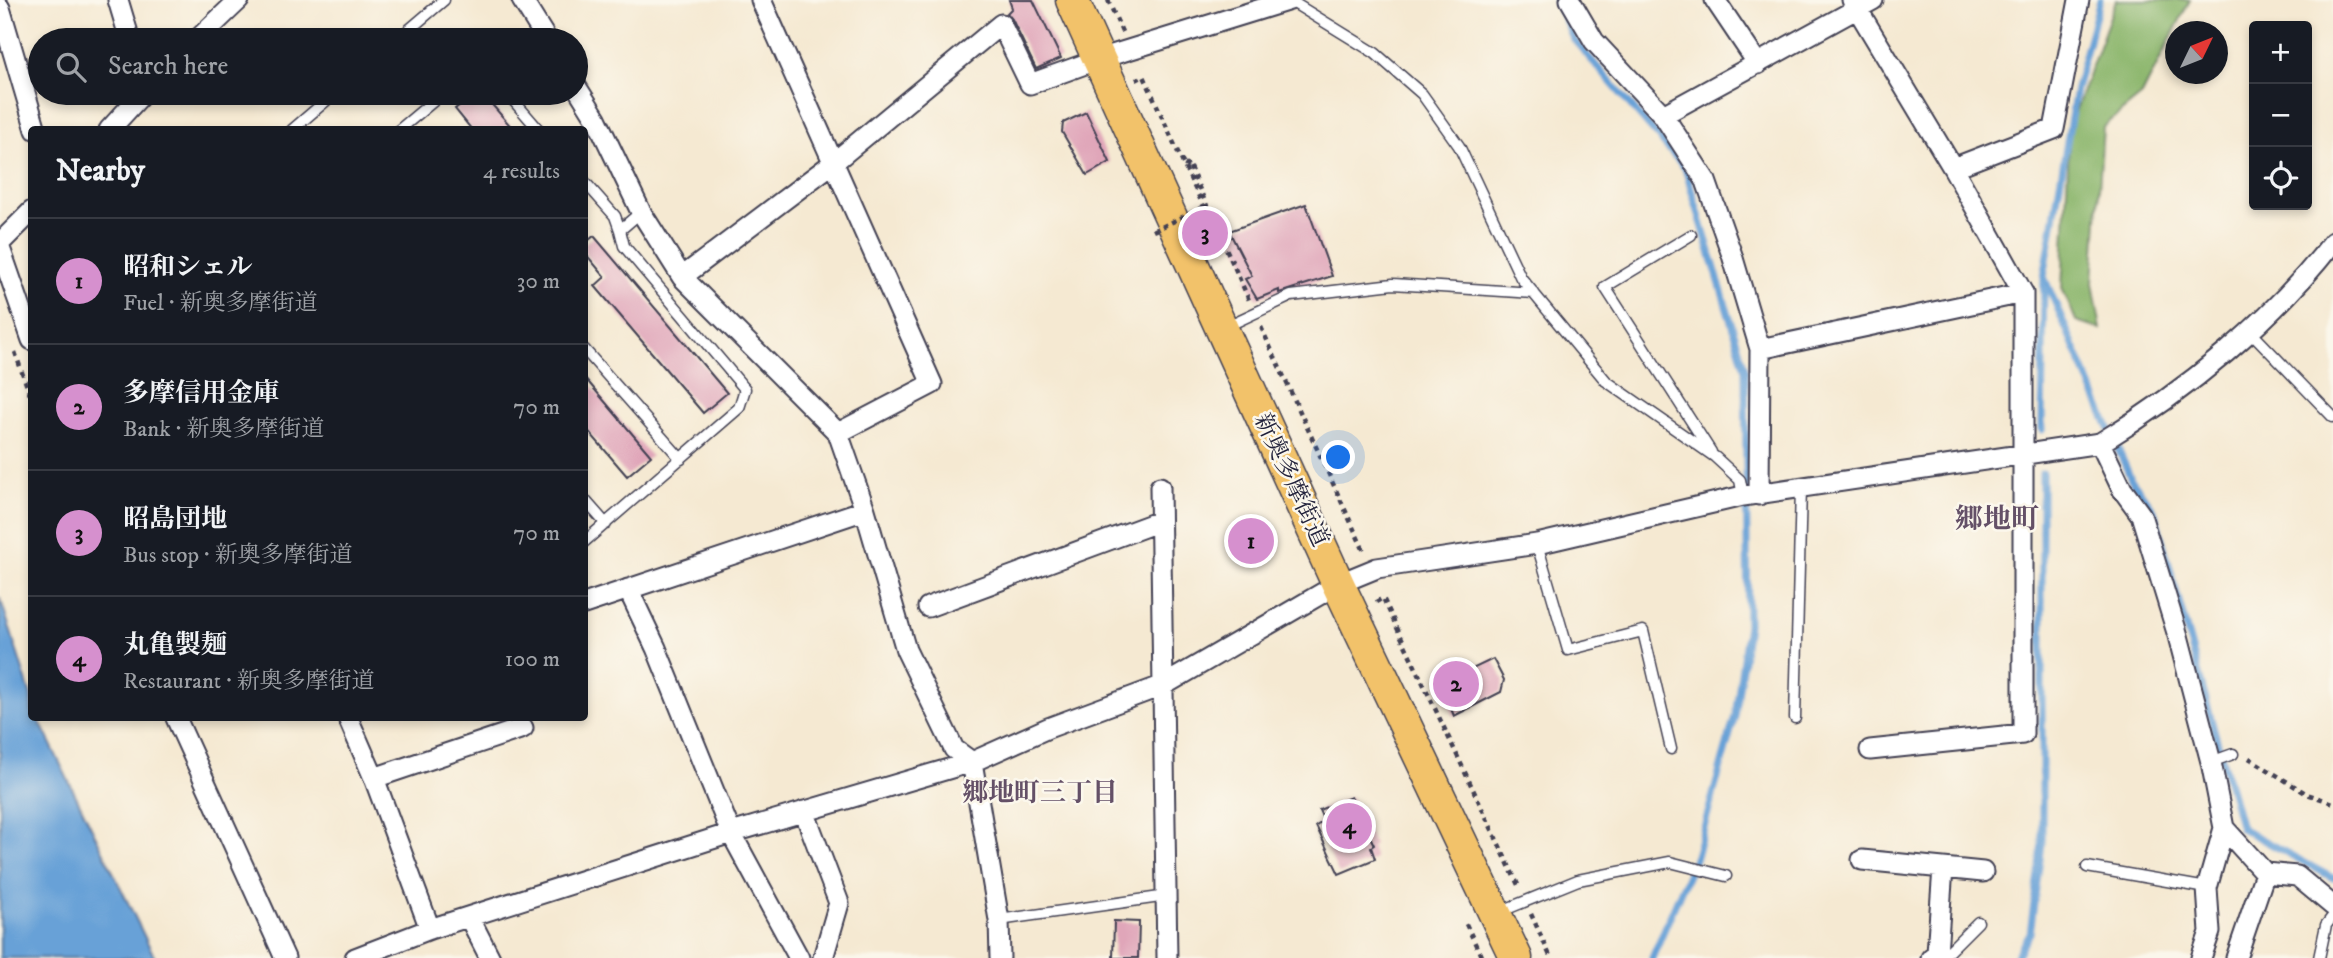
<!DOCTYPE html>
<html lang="en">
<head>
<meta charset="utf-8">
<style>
  :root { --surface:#171b24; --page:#242831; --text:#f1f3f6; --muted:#9ea1a6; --line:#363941; --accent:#d690ce }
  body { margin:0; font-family:"IM FELL DW Pica","Noto Serif JP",serif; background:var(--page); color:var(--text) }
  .controls { position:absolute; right:21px; top:21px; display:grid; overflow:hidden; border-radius:7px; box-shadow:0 4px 10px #0003 }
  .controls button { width:63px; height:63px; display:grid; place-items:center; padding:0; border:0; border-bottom:2px solid var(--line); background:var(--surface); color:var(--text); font:35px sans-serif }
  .compass { position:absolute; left:2165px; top:21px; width:63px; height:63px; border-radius:50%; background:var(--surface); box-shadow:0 4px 10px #0003; rotate:47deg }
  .you { position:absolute; left:1339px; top:458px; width:24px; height:24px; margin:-18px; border:5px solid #fff; border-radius:50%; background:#1a73e8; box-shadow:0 0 0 10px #1a73e833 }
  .badge { display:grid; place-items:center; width:46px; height:46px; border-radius:50%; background:var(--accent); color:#111; font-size:23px; font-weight:700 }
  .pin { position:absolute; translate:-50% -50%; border:4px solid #fff; box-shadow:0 2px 7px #0006 }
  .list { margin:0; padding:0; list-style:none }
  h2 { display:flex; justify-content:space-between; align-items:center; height:91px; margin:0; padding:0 28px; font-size:30px }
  h2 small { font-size:23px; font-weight:400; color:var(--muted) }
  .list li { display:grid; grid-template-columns:46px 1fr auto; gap:21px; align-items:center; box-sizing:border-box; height:126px; padding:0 28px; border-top:2px solid var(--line) }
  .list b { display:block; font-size:26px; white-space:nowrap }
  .list p { margin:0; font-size:23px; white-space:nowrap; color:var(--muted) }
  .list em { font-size:23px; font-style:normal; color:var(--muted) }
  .icon { flex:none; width:38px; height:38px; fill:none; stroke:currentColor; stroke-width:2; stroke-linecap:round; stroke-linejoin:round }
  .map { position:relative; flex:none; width:2333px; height:958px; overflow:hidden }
  .search { position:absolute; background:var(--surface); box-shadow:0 4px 10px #0003; left:28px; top:28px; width:560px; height:77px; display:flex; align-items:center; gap:18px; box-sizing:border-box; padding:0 24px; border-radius:38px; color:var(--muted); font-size:26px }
  .panel { position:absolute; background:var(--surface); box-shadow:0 4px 10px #0003; left:28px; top:126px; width:560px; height:595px; border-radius:7px }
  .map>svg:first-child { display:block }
  .forest { fill:#8bb66c; stroke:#566c54; stroke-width:2 }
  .water { fill:#67a1d7; stroke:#446289; stroke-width:2 }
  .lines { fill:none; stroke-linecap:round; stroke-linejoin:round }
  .stream { stroke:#67a1d7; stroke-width:7 }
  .building { fill:#e0a6b9 }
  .lane-casing { stroke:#424052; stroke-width:13 }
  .street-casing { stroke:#424052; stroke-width:23 }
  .primary-casing { stroke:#424052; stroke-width:35 }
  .path { stroke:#424052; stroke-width:4.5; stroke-dasharray:5 5; stroke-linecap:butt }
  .lane { stroke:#fff; stroke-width:10 }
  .street { stroke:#fff; stroke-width:19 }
  .primary { stroke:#f2c26a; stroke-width:32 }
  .path-bridge { stroke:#424052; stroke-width:4.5; stroke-dasharray:5 5; stroke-linecap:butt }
  .labels { text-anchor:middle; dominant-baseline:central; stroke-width:5; stroke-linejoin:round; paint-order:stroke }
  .street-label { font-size:24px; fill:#22223b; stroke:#fbf7ec }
  .neighbourhood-label { font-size:26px; font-weight:bold; fill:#645067; stroke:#fbf7ec }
  .quarter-label { font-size:28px; font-weight:bold; fill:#645067; stroke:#fbf7ec }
</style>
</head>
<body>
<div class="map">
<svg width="2333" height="958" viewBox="0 0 2333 958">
  <rect width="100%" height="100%" fill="#fbf7ec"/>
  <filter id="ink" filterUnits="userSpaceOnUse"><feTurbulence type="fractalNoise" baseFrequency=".0143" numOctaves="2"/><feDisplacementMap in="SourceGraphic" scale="14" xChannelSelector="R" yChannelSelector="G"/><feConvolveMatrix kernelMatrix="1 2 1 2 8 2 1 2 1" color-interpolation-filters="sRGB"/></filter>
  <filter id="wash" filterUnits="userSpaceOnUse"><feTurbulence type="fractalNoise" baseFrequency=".00686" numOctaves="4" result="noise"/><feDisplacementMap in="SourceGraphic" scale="28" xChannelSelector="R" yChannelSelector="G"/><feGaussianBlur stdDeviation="1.57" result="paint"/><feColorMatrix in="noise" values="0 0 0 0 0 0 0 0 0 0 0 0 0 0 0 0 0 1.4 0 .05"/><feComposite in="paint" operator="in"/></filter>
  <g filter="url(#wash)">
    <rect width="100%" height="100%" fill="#f5e9d2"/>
    <path class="forest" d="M2116 0H2190L2142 95 2103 127 2093 283 2101 329 2076 321 2062 288 2070 126Z"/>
    <path class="water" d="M0 597 31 696 32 718H38L155 958H0Z"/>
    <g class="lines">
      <path class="stream" d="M1556 0 1574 40 1685 168 1745 369 1748 625 1735 716 1696 856 1652 958
        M2044 277 2131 479 2154 510 2241 828 2333 878
        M2042 430 2044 277 2076 89 2100 0
        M2015 958 2030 933 2042 844V473"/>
    </g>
    <g id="blocks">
      <path class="building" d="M1009 0H1033L1061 58 1036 69 1012 19 1007 13 1012 8Z
        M475 93H482L514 130H472L455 109Z
        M1086 112 1110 162 1087 175 1062 132 1063 123Z
        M1306 204 1332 276 1279 293V290L1257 299 1245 279 1252 276 1229 231Z
        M594 236 727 393 703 413 595 286 605 277 584 252V244Z
        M584 377 651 456 627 476 584 426Z
        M1493 659 1504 680 1501 692 1454 716 1441 684Z
        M1351 797 1374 845 1371 847 1375 859 1339 874 1316 826 1324 821 1319 810Z
        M1114 921 1139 922 1138 958H1113Z"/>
    </g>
  </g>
  <g filter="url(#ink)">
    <use href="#blocks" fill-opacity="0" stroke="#424052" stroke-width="2"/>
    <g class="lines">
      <g class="lane-casing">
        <path id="lane" d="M1289 0 1375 53 1422 94 1459 146 1521 278 1606 381 1715 457 1740 480 1743 496
          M397 40 444 0
          M507 93 539 130
          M292 130 335 93
          M399 130 443 93
          M584 181 615 216 620 230 641 212
          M1691 235 1605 287 1711 452
          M1225 327 1291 296 1393 284 1534 293
          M2250 331 2333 417
          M584 349 681 459
          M584 499 606 524
          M584 542 739 408 745 389 624 246 620 230
          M1537 544 1568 650 1643 631 1671 749
          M1795 718 1801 488
          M2211 762 2233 754
          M2087 867 2207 888
          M1499 912 1578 880 1670 862 1726 876
          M999 920 1167 896
          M1937 953 1949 951 1978 922
          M2319 958 2326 925 2333 916"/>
      </g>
      <g class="street-casing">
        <path id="street" d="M118 0 130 40
          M522 0 547 40
          M761 0 932 384 838 433
          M1570 0 1594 41 1663 115 1706 181 1732 255 1760 349 1759 495
          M1715 0 1758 64
          M1852 0 1953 168 2023 293V734L1870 750
          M0 8 36 130
          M197 40 239 0
          M576 86 596 118 641 212 682 277 838 433 865 510 906 650 954 749 972 762 999 920 1000 958
          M1663 115 1873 0
          M109 130 143 93
          M1953 168 2054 129 2079 0
          M0 243 32 211
          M0 248 32 340
          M682 277 833 163 1001 24 1030 84 1099 59 1290 0
          M1760 349 2023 293
          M2100 443 2122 489 2141 515 2178 636 2211 762 2224 828 2265 873
          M1160 487 1167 958
          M628 589 656 648 731 833 799 958
          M584 604 865 510
          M928 607 1160 521
          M176 718 285 958
          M348 718 374 778 430 929
          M374 778 523 728
          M804 811 839 903 823 958
          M1862 860 1943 868 1937 953 1931 958
          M1943 868 1983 872
          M469 917 490 958
          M355 958 430 929 731 833 972 762 1048 728 1164 685 1338 584 1377 568 1537 544 1743 496 2100 443C2186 391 2272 321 2333 242
          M2201 958 2210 932 2207 888 2224 828
          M2236 958 2265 873 2297 876 2333 906"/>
      </g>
      <g class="primary-casing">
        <path id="primary" d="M1072 0 1338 584 1516 958"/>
      </g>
      <path class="path" d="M1108 0 1122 32
        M1136 80 1144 76 1185 168 1188 163 1249 300
        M1185 168 1204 207
        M1261 327 1364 551
        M15 352 32 401
        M1376 602 1383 598 1519 887
        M2249 758 2307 794 2333 803
        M1531 914 1551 958
        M1466 924 1482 958"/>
      <use href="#lane" class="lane"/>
      <use href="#street" class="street"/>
      <use href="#primary" class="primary"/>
      <path class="path-bridge" d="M1153 231 1204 207"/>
    </g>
  </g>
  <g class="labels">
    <g class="street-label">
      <text transform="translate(1291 480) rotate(65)">新奥多摩街道</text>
    </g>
    <g class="neighbourhood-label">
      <text x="1040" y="793">郷地町三丁目</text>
    </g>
    <g class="quarter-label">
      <text x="1997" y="519">郷地町</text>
    </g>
  </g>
</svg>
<div class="controls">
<button>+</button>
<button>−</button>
<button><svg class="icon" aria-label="locate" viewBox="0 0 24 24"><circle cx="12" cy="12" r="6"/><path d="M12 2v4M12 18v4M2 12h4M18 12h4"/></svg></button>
</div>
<svg class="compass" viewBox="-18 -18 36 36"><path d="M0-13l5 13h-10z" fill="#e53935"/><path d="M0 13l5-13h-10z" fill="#9ea1a6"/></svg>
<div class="you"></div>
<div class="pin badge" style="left:1251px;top:541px">1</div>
<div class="pin badge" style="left:1456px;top:684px">2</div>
<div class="pin badge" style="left:1205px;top:233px">3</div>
<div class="pin badge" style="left:1349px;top:826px">4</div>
<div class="search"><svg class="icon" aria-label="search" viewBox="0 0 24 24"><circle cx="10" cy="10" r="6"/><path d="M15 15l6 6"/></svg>Search here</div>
<section class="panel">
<h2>Nearby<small>4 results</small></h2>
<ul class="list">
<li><span class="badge">1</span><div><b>昭和シェル</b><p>Fuel · 新奥多摩街道</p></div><em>30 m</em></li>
<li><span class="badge">2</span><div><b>多摩信用金庫</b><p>Bank · 新奥多摩街道</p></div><em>70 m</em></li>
<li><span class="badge">3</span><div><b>昭島団地</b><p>Bus stop · 新奥多摩街道</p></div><em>70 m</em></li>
<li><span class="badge">4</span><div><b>丸亀製麺</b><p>Restaurant · 新奥多摩街道</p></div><em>100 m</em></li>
</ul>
</section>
</div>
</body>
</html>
